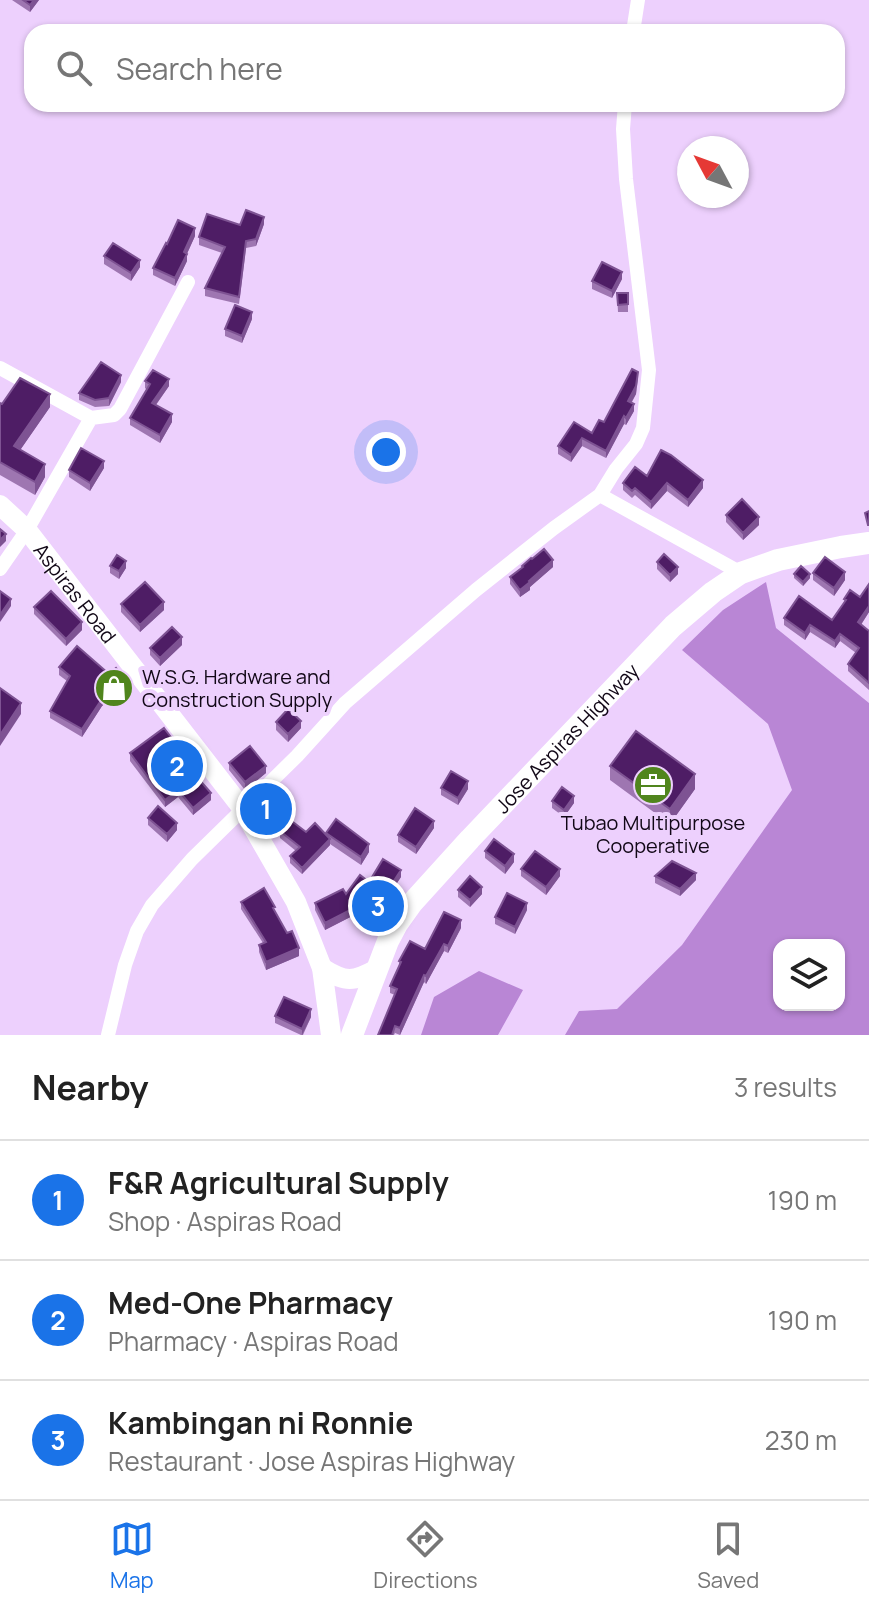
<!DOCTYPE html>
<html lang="en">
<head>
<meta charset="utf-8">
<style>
  :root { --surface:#fff; --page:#f6f6f6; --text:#222; --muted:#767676; --line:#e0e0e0; --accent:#1a73e8 }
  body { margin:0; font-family:Manrope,sans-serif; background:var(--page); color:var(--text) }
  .controls { position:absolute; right:24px; bottom:24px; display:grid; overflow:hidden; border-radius:16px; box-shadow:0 2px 6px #0004 }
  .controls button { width:72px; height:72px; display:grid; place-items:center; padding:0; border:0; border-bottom:2px solid var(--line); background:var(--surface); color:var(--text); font:40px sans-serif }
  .compass { position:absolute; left:677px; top:136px; width:72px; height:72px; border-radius:50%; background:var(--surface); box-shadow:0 2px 6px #0004; rotate:311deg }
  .you { position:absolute; left:386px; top:452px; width:28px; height:28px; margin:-20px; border:6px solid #fff; border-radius:50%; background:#1a73e8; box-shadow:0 0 0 12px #1a73e833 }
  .badge { display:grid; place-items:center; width:52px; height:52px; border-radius:50%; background:var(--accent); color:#fff; font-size:26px; font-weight:700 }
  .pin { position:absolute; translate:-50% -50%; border:4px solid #fff; box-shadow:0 2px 8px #0006 }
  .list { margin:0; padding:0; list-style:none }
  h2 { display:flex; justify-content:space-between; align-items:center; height:104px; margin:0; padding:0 32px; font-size:34px }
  h2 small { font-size:26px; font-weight:400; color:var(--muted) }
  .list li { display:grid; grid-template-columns:52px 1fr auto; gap:24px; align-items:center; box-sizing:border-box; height:120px; padding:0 32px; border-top:2px solid var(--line) }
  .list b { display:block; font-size:30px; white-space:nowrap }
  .list p { margin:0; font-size:26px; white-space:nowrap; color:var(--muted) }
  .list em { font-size:26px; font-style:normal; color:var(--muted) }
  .icon { flex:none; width:44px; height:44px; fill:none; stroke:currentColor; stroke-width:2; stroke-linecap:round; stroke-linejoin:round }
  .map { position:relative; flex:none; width:869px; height:1035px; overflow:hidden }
  .search { position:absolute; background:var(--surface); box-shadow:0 2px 6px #0004; left:24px; right:24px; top:24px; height:88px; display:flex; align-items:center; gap:20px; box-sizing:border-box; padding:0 28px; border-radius:24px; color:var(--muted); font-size:30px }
  .sheet { height:464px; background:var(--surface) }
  nav { display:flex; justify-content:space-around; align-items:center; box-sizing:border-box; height:112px; border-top:2px solid var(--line); background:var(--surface); font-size:22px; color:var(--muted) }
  nav a { display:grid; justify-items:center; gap:4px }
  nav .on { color:var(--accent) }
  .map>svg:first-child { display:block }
  .forest { fill:#b986d5; fill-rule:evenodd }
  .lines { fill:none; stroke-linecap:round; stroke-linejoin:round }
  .minor { stroke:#fff; stroke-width:14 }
  .secondary { stroke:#fff; stroke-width:20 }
  .primary { stroke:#fff; stroke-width:22 }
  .wall { fill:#9e76b1 }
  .shaded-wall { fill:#7e5393 }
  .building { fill:#4e1d65; stroke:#7e5393; stroke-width:2 }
  .labels { text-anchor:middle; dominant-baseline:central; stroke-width:8; stroke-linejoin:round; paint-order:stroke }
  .street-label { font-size:20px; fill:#110716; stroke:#edd0fd }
  .poi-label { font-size:20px; fill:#110716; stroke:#edd0fd; text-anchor:start }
</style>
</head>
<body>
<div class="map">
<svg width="869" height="1035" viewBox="0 0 869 1035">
  <rect width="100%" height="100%" fill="#edd0fd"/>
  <path class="forest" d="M766 582 776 628 869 703V1035H565L579 1011 617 1009 682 945 792 790 768 724 682 650 723 610ZM779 945H839V1005H779Z
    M479 971 523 990 498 1035H421L434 997Z"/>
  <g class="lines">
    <path class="minor" d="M633 32 638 0
      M0 368 91 418
      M91 418 114 415 120 409 188 282
      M600 495 741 573
      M0 569 27 530 91 418
      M108 1035 125 965 137 931 152 905 192 859 297 756 345 703 476 590 554 528 600 495 616 469 636 444 643 428 649 370 626 179 623 129 625 104"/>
    <g class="secondary">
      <path id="s1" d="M0 505 27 530 242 808 296 902 322 968 331 1035"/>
      <path d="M322 968C346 983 353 982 377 969"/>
    </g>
    <path class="primary" id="s2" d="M352 1035 388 941 397 924 412 903 470 839 673 626 713 592 741 573 778 560 841 547 869 543"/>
  </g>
  <path class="wall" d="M12 0H39L30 12Z
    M264 224 256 246 246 248 239 304 205 296V288L222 253 199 245V237L240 225Z
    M195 236 187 254V261L175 286 153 275V268L167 244Z
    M104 256 140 267 131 281 104 264Z
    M622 279 612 298 592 289V281Z
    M617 293H628V312H618Z
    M252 319 242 343 225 336V329Z
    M638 379 636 394 632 402 634 411 626 425 624 424 606 458 582 446 571 462 558 454V446L592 433 604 422Z
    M145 381 169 386 156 405 172 422 160 443 130 425V418L147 390 145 388Z
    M121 382 109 406 95 407 79 400V393Z
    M0 403 2 404 50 407 20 450 45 477 35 495 0 475Z
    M104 468 90 491 69 477V470Z
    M647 476 703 488 688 507 667 491 651 509 635 495 632 498 623 490V483Z
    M726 515 759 525 743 540 726 522Z
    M657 562 678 574 670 582 657 569Z
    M110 566 126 568 119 579 110 573Z
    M522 566 553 567 530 587V590L520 597 510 584V577L522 568Z
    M813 573 845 580 834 596 813 580Z
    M794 574 810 578 803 586 794 578Z
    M869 584V612L861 625 869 631V690L848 671V664L856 653 840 641 835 648 810 632 805 640 784 625V618L832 620 844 603V599L860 597Z
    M121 604 164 610 140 632 121 612Z
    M34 607 82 630 66 646 34 614Z
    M182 645 160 666 150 655V648Z
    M59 667 109 674 125 687 102 706 82 737 50 718V711L67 681 59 675Z
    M276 722 301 728 288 742 276 730Z
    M130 753 199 779 211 800 193 815 178 797 165 807 130 761Z
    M229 763 266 773 245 790 229 770Z
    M610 766 695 789 670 824 610 780Z
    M441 788 468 789 458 805 441 795Z
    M552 801 574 803 564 817 552 808Z
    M257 802 278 808 267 820 257 809Z
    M148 818 177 830 167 842 148 825Z
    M434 828 416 854 398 842V835Z
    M280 831 326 834 369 852 361 865 330 844V845L302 874 290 863V856L296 851 280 838Z
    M485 851 514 862 505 874 485 858Z
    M521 869 560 876 546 895 521 876Z
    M655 876 696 880 680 896 655 883Z
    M401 877 374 917 364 910 325 930 315 910V903L346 894 369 882Z
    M458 890 482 894 470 907 458 897Z
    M241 902 275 913 299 956 266 970 259 952V945L263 943 241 909Z
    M527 910 515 934 495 924V917Z
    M461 928 448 953 444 951 426 984 424 982 400 1035 395 1033 394 1035H378L395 995 390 993V986L399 966V961L425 949Z
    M275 1016 311 1017 303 1035H301L275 1023Z"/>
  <path class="shaded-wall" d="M34 0H39L30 12V5Z
    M264 217V224L256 246V239Z
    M195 228V236L184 260V252Z
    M187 254V261L175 286V278Z
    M140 260V267L131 281V273Z
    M622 272V279L612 298V291Z
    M252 312V319L242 343V336Z
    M638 372 636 394 628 408V401Z
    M121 375V382L109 406V398Z
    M169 379V386L152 410V403Z
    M50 394V407L14 459V446Z
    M634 404V411L626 425V418Z
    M172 414V422L160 443V435Z
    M624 416V424L606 458V451Z
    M582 438V446L571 462V455Z
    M104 461V468L90 491V483Z
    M45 464V477L35 495V482Z
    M703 480V488L688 507V500Z
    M667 483V491L651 509V502Z
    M759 517V525L743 540V533Z
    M6 534V541L0 547V540Z
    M553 560V567L530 587V590L520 597V590Z
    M126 561V568L119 579V571Z
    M678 567V574L670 582V575Z
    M845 572V580L834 596V588Z
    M810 574V578L803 586V582Z
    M11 599V606L0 622V615Z
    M164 602V610L140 632V625Z
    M869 606V612L858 629V622Z
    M82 622V630L66 646V639Z
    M810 625V632L805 640V633Z
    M840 634V641L835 648V641Z
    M182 637V645L160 666V658Z
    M125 679V687L102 706 82 737V729L102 699Z
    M21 703V714L0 746V735Z
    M301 721V728L288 742V734Z
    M266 766V773L245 790V782Z
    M695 774V789L670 824V809Z
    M468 781V789L458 805V798Z
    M178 790V797L165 807V800Z
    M211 793V800L193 815V808Z
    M574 796V803L564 817V810Z
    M278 801V808L267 820V813Z
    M434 821V828L416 854V847Z
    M177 823V830L167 842V834Z
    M330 839V845L302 874V868Z
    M369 844V852L361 865V857Z
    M514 854V862L505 874V866Z
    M560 869V876L546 895V887Z
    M401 870V877L374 917V911Z
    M696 873V880L680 896V889Z
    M482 887V894L470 907V900Z
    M364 903V910L325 930V923Z
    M527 903V910L515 934V927Z
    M461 920V928L448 953V946Z
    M444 944V951L426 984V976Z
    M299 948V956L266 970V962Z
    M424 975V982L400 1035V1028Z
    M311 1009V1017L302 1035V1029Z"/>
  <path class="building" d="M23 0H34L30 5Z
    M246 210 264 217 256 239 246 241 239 297 205 288 225 247 199 237 207 214 240 225Z
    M178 220 195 228 184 252 187 254 175 278 153 268 166 243 167 244Z
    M113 243 140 260 131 273 104 256Z
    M602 262 622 272 612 291 592 281Z
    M617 293H628V304L618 305Z
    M235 305 252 312 242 336 225 329Z
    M101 362 121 375 109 398 95 400 79 393Z
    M632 369 638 372 636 386 628 401 634 404 626 418 624 416 606 451 582 438 571 455 558 446 574 422 592 433 599 420 604 422Z
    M153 370 169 379 152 403 172 414 160 435 130 418 150 384 145 381Z
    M20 378 50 394 14 446 45 464 35 482 0 462V403L2 404Z
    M81 448 104 461 90 483 69 470Z
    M661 450 671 455 703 480 688 500 667 483 651 502 635 488 632 491 623 483 635 467 647 476Z
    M742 499 759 517 743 533 726 515Z
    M869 511V525H868L865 513Z
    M0 529 6 534 0 540Z
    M544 549 553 560 529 581 530 582 520 590 510 577 523 567 522 566 531 558 532 559Z
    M664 554 678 567 670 575 657 562Z
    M117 555 126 561 119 571 110 566Z
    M825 557 845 572 834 588 813 573Z
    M801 566 810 574 803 582 794 574Z
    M145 582 164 602 140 625 121 604Z
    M869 584V606L858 622 869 631V683L848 664 859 648 840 634 835 641 810 625 805 633 784 618 799 596 832 620 846 600 844 599 850 590 860 597Z
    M0 591 11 599 0 615Z
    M51 591 82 622 66 639 34 607Z
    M172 627 182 637 160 658 150 648Z
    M77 646 109 674 116 668 125 679 102 699 82 729 50 711 70 676 59 667Z
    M0 688 21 703 0 735Z
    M288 709 301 721 288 734 276 722Z
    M164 728 199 774 196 776 211 793 193 808 178 790 165 800 130 753Z
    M636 731 695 774 670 809 610 766Z
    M250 746 266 766 245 782 229 763Z
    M451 771 468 781 458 798 441 788Z
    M562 787 574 796 564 810 552 801Z
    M268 791 278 801 267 813 257 802Z
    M158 806 177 823 167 834 148 818Z
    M415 808 434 821 416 847 398 835Z
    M289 819 306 832 315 823 330 839 302 868 290 856 300 847 280 831Z
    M336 819 369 844 361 857 326 833Z
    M494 839 514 854 505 866 485 851Z
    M535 851 560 869 546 887 521 869Z
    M383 859 401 870 374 911 364 903 325 923 315 903 343 889 346 894 360 875 369 882Z
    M672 861 696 873 680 889 655 876Z
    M470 876 482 887 470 900 458 890Z
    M264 888 275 907 273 908 287 933 292 931 299 948 266 962 259 945 266 942 241 902Z
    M507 893 527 903 515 927 495 917Z
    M444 912 461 920 448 946 444 944 426 976 424 975 400 1028 395 1026 392 1035H378L397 989 390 986 401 962 399 961 410 941 425 949Z
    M284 997 311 1009 302 1029 275 1016Z"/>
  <defs>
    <g id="shop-disc" transform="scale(2)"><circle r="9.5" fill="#50851d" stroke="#edd0fd"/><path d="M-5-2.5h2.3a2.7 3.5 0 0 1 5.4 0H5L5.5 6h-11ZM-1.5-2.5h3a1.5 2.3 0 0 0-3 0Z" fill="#fff"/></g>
    <g id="office-disc" transform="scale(2)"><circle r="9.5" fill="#50851d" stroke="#edd0fd"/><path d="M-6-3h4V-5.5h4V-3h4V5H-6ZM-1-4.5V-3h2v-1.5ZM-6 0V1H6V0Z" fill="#fff"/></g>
  </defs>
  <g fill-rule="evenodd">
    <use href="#shop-disc" x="114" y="688"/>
    <use href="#office-disc" x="653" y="785"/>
  </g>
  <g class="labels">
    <g class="street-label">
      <text stroke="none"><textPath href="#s1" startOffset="116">Aspiras Road</textPath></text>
      <text stroke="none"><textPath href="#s2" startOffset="372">Jose Aspiras Highway</textPath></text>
    </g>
    <g class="poi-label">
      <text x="142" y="676">W.S.G. Hardware and<tspan x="142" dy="23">Construction Supply</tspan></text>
      <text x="653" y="822" text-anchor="middle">Tubao Multipurpose<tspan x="653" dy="23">Cooperative</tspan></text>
    </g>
  </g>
</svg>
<div class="controls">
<button><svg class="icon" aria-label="layers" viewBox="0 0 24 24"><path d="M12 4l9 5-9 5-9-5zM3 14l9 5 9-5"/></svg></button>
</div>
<svg class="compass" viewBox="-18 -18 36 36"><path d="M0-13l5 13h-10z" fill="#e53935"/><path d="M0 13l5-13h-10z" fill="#767676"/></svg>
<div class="you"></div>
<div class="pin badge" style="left:266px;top:809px">1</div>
<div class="pin badge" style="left:177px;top:766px">2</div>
<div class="pin badge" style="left:378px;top:906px">3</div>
<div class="search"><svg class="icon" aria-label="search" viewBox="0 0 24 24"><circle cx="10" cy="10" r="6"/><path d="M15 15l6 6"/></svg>Search here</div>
</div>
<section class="sheet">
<h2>Nearby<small>3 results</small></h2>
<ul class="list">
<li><span class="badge">1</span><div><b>F&amp;R Agricultural Supply</b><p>Shop · Aspiras Road</p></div><em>190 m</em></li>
<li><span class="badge">2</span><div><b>Med-One Pharmacy</b><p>Pharmacy · Aspiras Road</p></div><em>190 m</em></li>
<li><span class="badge">3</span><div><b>Kambingan ni Ronnie</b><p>Restaurant · Jose Aspiras Highway</p></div><em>230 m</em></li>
</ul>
</section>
<nav>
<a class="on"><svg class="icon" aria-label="map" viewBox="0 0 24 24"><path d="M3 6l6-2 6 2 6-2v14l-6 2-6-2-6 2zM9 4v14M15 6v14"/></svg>Map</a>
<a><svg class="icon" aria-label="directions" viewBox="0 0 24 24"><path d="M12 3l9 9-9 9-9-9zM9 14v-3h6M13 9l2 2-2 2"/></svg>Directions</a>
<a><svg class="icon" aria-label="saved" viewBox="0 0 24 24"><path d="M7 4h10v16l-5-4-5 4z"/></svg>Saved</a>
</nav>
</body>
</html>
